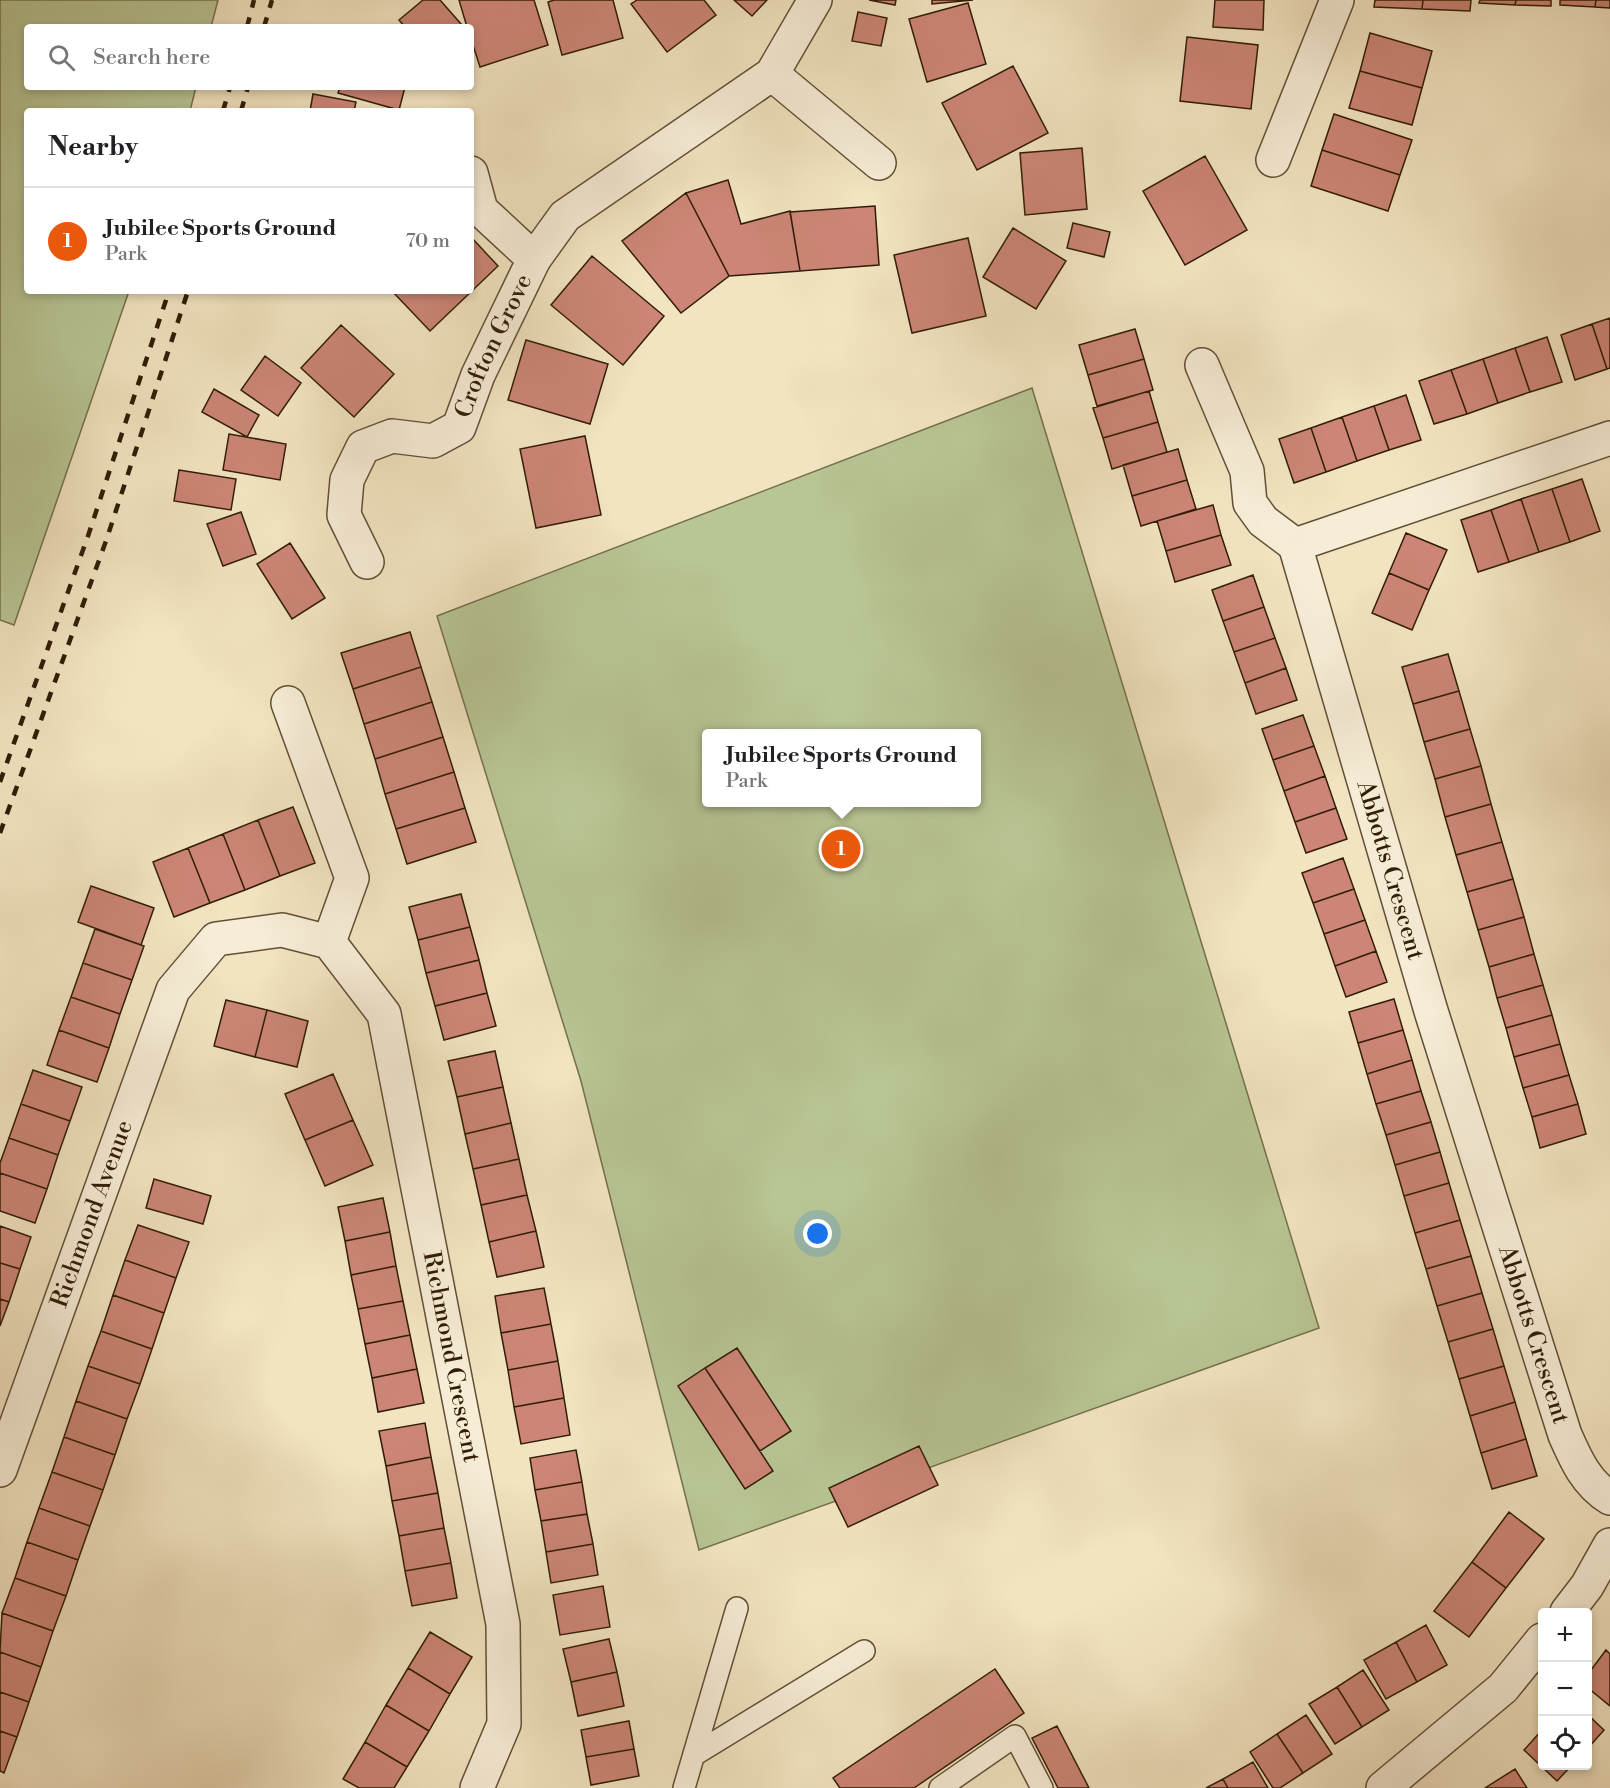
<!DOCTYPE html>
<html lang="en">
<head>
<meta charset="utf-8">
<style>
  :root { --surface:#fff; --page:#f6f6f6; --text:#202124; --muted:#757577; --line:#e0e0e0; --accent:#ea580c }
  body { margin:0; font-family:"Libre Bodoni",serif; background:var(--page); color:var(--text) }
  .controls { position:absolute; right:18px; bottom:18px; display:grid; overflow:hidden; border-radius:6px; box-shadow:0 3px 9px #0003 }
  .controls button { width:54px; height:54px; display:grid; place-items:center; padding:0; border:0; border-bottom:2px solid var(--line); background:var(--surface); color:var(--text); font:30px sans-serif }
  .you { position:absolute; left:818px; top:1234px; width:21px; height:21px; margin:-15px; border:4px solid #fff; border-radius:50%; background:#1a73e8; box-shadow:0 0 0 9px #1a73e833 }
  .badge { display:grid; place-items:center; width:39px; height:39px; border-radius:50%; background:var(--accent); color:#fff; font-size:20px; font-weight:700 }
  .pin { position:absolute; translate:-50% -50%; border:3px solid #fff; box-shadow:0 2px 6px #0006 }
  .popup { position:absolute; left:702px; top:729px; width:279px; height:78px; box-sizing:border-box; display:grid; place-content:center; border-radius:6px; background:var(--surface); filter:drop-shadow(0 2px 4px #0005); font-size:20px; white-space:nowrap; color:var(--muted) }
  .popup b { font-size:22px; color:var(--text) }
  .popup::after { content:''; position:absolute; left:50%; top:100%; margin-left:-12px; border:12px solid transparent; border-top-color:var(--surface) }
  .list { margin:0; padding:0; list-style:none }
  h2 { display:flex; justify-content:space-between; align-items:center; height:78px; margin:0; padding:0 24px; font-size:26px }
  h2 small { font-size:20px; font-weight:400; color:var(--muted) }
  .list li { display:grid; grid-template-columns:39px 1fr auto; gap:18px; align-items:center; box-sizing:border-box; height:108px; padding:0 24px; border-top:2px solid var(--line) }
  .list b { display:block; font-size:22px; white-space:nowrap }
  .list p { margin:0; font-size:20px; white-space:nowrap; color:var(--muted) }
  .list em { font-size:20px; font-style:normal; color:var(--muted) }
  .icon { flex:none; width:33px; height:33px; fill:none; stroke:currentColor; stroke-width:2; stroke-linecap:round; stroke-linejoin:round }
  .map { position:relative; flex:none; width:1610px; height:1788px; overflow:hidden }
  .search { position:absolute; background:var(--surface); box-shadow:0 3px 9px #0003; left:24px; top:24px; width:450px; height:66px; display:flex; align-items:center; gap:15px; box-sizing:border-box; padding:0 21px; border-radius:6px; color:var(--muted); font-size:22px }
  .panel { position:absolute; background:var(--surface); box-shadow:0 3px 9px #0003; left:24px; top:108px; width:450px; height:186px; border-radius:6px }
  .map>svg:first-child { display:block }
  .green { fill:#b8c594; stroke:#74714d; stroke-width:1.5; fill-rule:evenodd }
  .building { fill:#cc8576; stroke:#311d06; stroke-width:1.5 }
  .lines { fill:none; stroke-linecap:round; stroke-linejoin:round }
  .service-casing { stroke:#614f35; stroke-width:24 }
  .minor-casing { stroke:#614f35; stroke-width:36 }
  .tertiary-casing { stroke:#614f35; stroke-width:36 }
  .service { stroke:#f7edd7; stroke-width:21 }
  .minor { stroke:#f7edd7; stroke-width:33 }
  .tertiary { stroke:#f7edd7; stroke-width:33 }
  .rail { stroke:#311d06; stroke-width:4.5; stroke-dasharray:10 10; stroke-linecap:butt }
  .labels { text-anchor:middle; dominant-baseline:central; stroke-width:4.5; stroke-linejoin:round; paint-order:stroke }
  .street-label { font-size:24px; fill:#311d06; stroke:#f7edd7 }
</style>
</head>
<body>
<div class="map">
<svg width="1610" height="1788" viewBox="0 0 1610 1788">
  <rect width="100%" height="100%" fill="#f2e4c1"/>
  <filter id="stains"><feTurbulence type="fractalNoise" baseFrequency=".00333" numOctaves="4"/><feColorMatrix values="0 0 0 0 .2 0 0 0 0 .09 0 0 0 0 .02 0 0 0 .5 -.17"/></filter>
  <radialGradient id="worn" r=".72"><stop offset=".6" stop-color="#630" stop-opacity="0"/><stop offset="1" stop-color="#630" stop-opacity=".3"/></radialGradient>
  <path class="green" d="M0 0H218L211 27H27V87H196L190 111H27V291H129L14 625 0 620Z
    M1032 388 1319 1328 699 1550 581 1081 437 616ZM706 734H976V802H706Z"/>
  <path class="building" d="M423 0H440L461 24 457 27H405L399 20Z
    M459 0H534L548 45 480 67 471 39V27H467Z
    M554 0H613L623 38 562 55 548 2Z
    M637 0H704L716 15 667 52 631 4Z
    M734 0H767L752 16Z
    M869 0H896L895 5Z
    M932 0H973L932 4Z
    M1215 0H1264L1263 30 1213 27Z
    M1375 0H1423L1422 9 1374 7Z
    M1423 0H1471L1470 11 1422 9Z
    M1480 0H1516L1515 5 1479 3Z
    M1516 0H1551V6L1515 5Z
    M1560 0H1596L1595 7 1560 5Z
    M1596 0H1610V8L1595 7Z
    M968 3 986 64 927 82 909 19Z
    M858 12 887 18 881 46 852 41Z
    M1370 33 1432 51 1422 88 1360 71Z
    M1187 37 1258 45 1251 109 1180 101Z
    M1013 66 1048 133 977 170 942 103Z
    M1360 71 1422 88 1412 125 1349 108Z
    M340 87H405L399 110 338 93Z
    M313 94 356 102 354 111H310Z
    M1334 114 1412 140 1400 175 1322 150Z
    M1082 148 1087 209 1025 215 1020 153Z
    M1322 150 1400 175 1388 211 1311 186Z
    M1205 156 1247 230 1185 265 1143 191Z
    M728 180 741 224 790 211 800 271 729 276 686 193Z
    M686 193 729 276 681 313 622 241Z
    M875 206 879 265 800 271 790 212Z
    M1073 223 1110 232 1104 257 1067 248Z
    M1013 228 1066 261 1036 309 983 277Z
    M471 237 498 266 430 331 392 291H471Z
    M968 238 986 316 912 333 894 255Z
    M592 256 664 316 623 365 551 305Z
    M1610 318V368L1607 369 1592 324Z
    M1592 324 1607 369 1575 380 1561 335Z
    M341 325 394 374 354 417 301 368Z
    M1135 329 1144 359 1088 375 1079 345Z
    M1547 337 1562 382 1530 392 1515 348Z
    M526 340 608 364 590 424 508 400Z
    M1515 348 1530 392 1498 403 1483 359Z
    M265 356 301 383 278 416 241 390Z
    M1144 359 1153 390 1097 406 1088 375Z
    M1483 359 1498 403 1467 414 1451 370Z
    M1451 370 1467 414 1434 424 1419 381Z
    M214 389 259 415 247 437 202 412Z
    M1149 391 1158 422 1103 438 1093 408Z
    M1406 395 1421 440 1389 450 1374 406Z
    M1374 406 1389 450 1357 461 1342 417Z
    M1342 417 1357 461 1326 472 1311 428Z
    M1158 422 1167 452 1112 469 1103 438Z
    M1311 428 1326 472 1294 483 1279 439Z
    M229 434 286 444 280 480 223 470Z
    M585 436 601 515 536 528 520 449Z
    M1178 449 1187 480 1132 496 1123 465Z
    M179 470 236 479 231 510 174 501Z
    M1582 479 1600 531 1570 542 1552 489Z
    M1187 480 1196 509 1141 526 1132 496Z
    M1552 489 1570 542 1539 552 1521 499Z
    M1521 499 1539 552 1509 562 1491 510Z
    M1213 505 1221 535 1166 551 1157 521Z
    M1491 510 1509 562 1478 572 1461 520Z
    M241 512 256 554 223 566 207 524Z
    M1406 533 1447 550 1429 590 1389 573Z
    M1221 535 1231 565 1175 582 1166 551Z
    M290 543 325 598 292 619 257 564Z
    M1389 573 1429 590 1412 630 1372 613Z
    M1253 575 1264 607 1223 621 1212 590Z
    M1264 607 1275 638 1234 652 1223 621Z
    M410 632 421 667 353 689 341 653Z
    M1275 638 1286 668 1245 683 1234 652Z
    M1448 654 1459 691 1413 704 1402 667Z
    M421 667 432 702 364 724 353 689Z
    M1286 668 1297 700 1256 714 1245 683Z
    M1459 691 1470 729 1424 742 1413 704Z
    M432 702 443 737 375 759 364 724Z
    M1303 715 1314 746 1273 760 1262 729Z
    M1470 729 1481 766 1435 779 1424 742Z
    M443 737 454 772 385 794 375 759Z
    M1314 746 1325 776 1284 791 1273 760Z
    M1481 766 1491 804 1445 817 1435 779Z
    M454 772 465 808 396 829 385 794Z
    M1325 776 1336 808 1295 822 1284 791Z
    M1491 804 1502 842 1456 855 1445 817Z
    M293 807 315 863 280 876 258 820Z
    M465 808 476 842 407 864 396 829Z
    M1336 808 1347 839 1306 853 1295 822Z
    M258 820 280 876 245 890 223 834Z
    M223 834 245 890 210 903 188 848Z
    M1502 842 1513 879 1467 892 1456 855Z
    M188 848 210 903 174 917 153 862Z
    M1343 858 1354 889 1313 903 1302 873Z
    M1513 879 1524 917 1478 930 1467 892Z
    M91 886 154 908 141 945 78 922Z
    M1354 889 1365 920 1324 934 1313 903Z
    M461 894 470 927 418 940 409 907Z
    M1524 917 1534 954 1489 967 1478 930Z
    M1365 920 1376 951 1335 966 1324 934Z
    M470 927 479 960 426 973 418 940Z
    M95 929 144 946 132 980 83 963Z
    M1376 951 1387 982 1346 997 1335 966Z
    M1534 954 1543 985 1497 998 1489 967Z
    M479 960 487 993 435 1006 426 973Z
    M83 963 132 980 120 1014 71 997Z
    M1543 985 1552 1015 1506 1028 1497 998Z
    M487 993 496 1026 444 1040 435 1006Z
    M71 997 120 1014 109 1048 59 1030Z
    M1394 999 1403 1030 1358 1043 1349 1012Z
    M226 1000 267 1010 255 1057 214 1046Z
    M267 1010 308 1021 297 1067 255 1057Z
    M1552 1015 1560 1044 1514 1057 1506 1028Z
    M59 1030 109 1048 97 1082 47 1065Z
    M1403 1030 1412 1060 1367 1074 1358 1043Z
    M1560 1044 1569 1075 1523 1088 1514 1057Z
    M495 1051 503 1087 457 1097 448 1061Z
    M1412 1060 1421 1091 1376 1104 1367 1074Z
    M33 1070 82 1087 70 1121 21 1104Z
    M333 1074 353 1120 305 1140 285 1094Z
    M1569 1075 1578 1104 1532 1117 1523 1088Z
    M503 1087 511 1123 465 1134 457 1097Z
    M1421 1091 1431 1122 1386 1135 1376 1104Z
    M21 1104 70 1121 58 1155 9 1138Z
    M1578 1104 1586 1134 1540 1148 1532 1117Z
    M353 1120 373 1165 325 1186 305 1140Z
    M1431 1122 1440 1152 1395 1165 1386 1135Z
    M511 1123 519 1159 473 1169 465 1134Z
    M9 1138 58 1155 47 1189 0 1173V1163Z
    M1440 1152 1449 1183 1404 1196 1395 1165Z
    M519 1159 527 1195 481 1205 473 1169Z
    M0 1173 47 1189 35 1223 0 1211Z
    M154 1179 211 1196 203 1224 146 1208Z
    M1449 1183 1460 1220 1415 1233 1404 1196Z
    M527 1195 536 1231 489 1242 481 1205Z
    M383 1198 390 1232 345 1241 338 1207Z
    M1460 1220 1471 1256 1426 1269 1415 1233Z
    M138 1225 189 1242 176 1278 125 1260Z
    M0 1226 31 1237 20 1269 0 1263Z
    M536 1231 544 1267 497 1277 489 1242Z
    M390 1232 396 1266 351 1275 345 1241Z
    M1471 1256 1482 1293 1437 1306 1426 1269Z
    M125 1260 176 1278 164 1313 113 1295Z
    M0 1263 20 1269 9 1302 0 1299Z
    M396 1266 403 1301 358 1309 351 1275Z
    M544 1288 551 1324 501 1333 495 1296Z
    M1482 1293 1493 1329 1448 1342 1437 1306Z
    M113 1295 164 1313 152 1349 101 1331Z
    M0 1299 9 1302 0 1326Z
    M403 1301 410 1335 365 1344 358 1309Z
    M551 1324 558 1361 508 1370 501 1333Z
    M1493 1329 1504 1366 1459 1379 1448 1342Z
    M101 1331 152 1349 140 1384 88 1366Z
    M410 1335 417 1369 372 1378 365 1344Z
    M737 1348 791 1431 760 1451 705 1368Z
    M558 1361 564 1398 514 1407 508 1370Z
    M88 1366 140 1384 127 1419 76 1401Z
    M1504 1366 1515 1402 1470 1416 1459 1379Z
    M705 1368 773 1471 745 1489 678 1386Z
    M417 1369 424 1403 378 1412 372 1378Z
    M564 1398 570 1435 521 1444 514 1407Z
    M76 1401 127 1419 115 1455 64 1437Z
    M1515 1402 1526 1439 1481 1453 1470 1416Z
    M425 1423 431 1457 386 1466 379 1431Z
    M64 1437 115 1455 103 1490 52 1472Z
    M1526 1439 1537 1476 1492 1489 1481 1453Z
    M919 1446 938 1485 848 1527 829 1488Z
    M576 1450 582 1482 535 1490 530 1458Z
    M431 1457 438 1493 392 1501 386 1466Z
    M52 1472 103 1490 90 1526 39 1508Z
    M582 1482 587 1514 541 1521 535 1490Z
    M438 1493 444 1528 399 1536 392 1501Z
    M39 1508 90 1526 78 1560 27 1542Z
    M1509 1512 1544 1539 1506 1588 1472 1562Z
    M587 1514 593 1544 546 1552 541 1521Z
    M444 1528 451 1563 405 1571 399 1536Z
    M27 1542 78 1560 66 1596 15 1578Z
    M593 1544 598 1575 551 1583 546 1552Z
    M1472 1562 1506 1588 1469 1637 1434 1611Z
    M451 1563 457 1598 412 1606 405 1571Z
    M15 1578 66 1596 53 1631 2 1613Z
    M603 1586 610 1627 560 1635 553 1595Z
    M2 1613 53 1631 41 1667 0 1652Z
    M1426 1625 1447 1665 1417 1682 1396 1642Z
    M430 1632 472 1657 450 1694 408 1668Z
    M609 1639 617 1672 571 1682 563 1649Z
    M1396 1642 1417 1682 1386 1699 1364 1660Z
    M1606 1650 1610 1654V1706L1588 1688V1674Z
    M0 1652 41 1667 29 1702 0 1692Z
    M408 1668 450 1694 429 1731 386 1705Z
    M995 1669 1024 1713 914 1788H840L833 1778Z
    M1363 1670 1389 1710 1362 1727 1337 1687Z
    M617 1672 624 1706 578 1716 571 1682Z
    M1337 1687 1362 1727 1335 1744 1309 1704Z
    M0 1692 29 1702 17 1737 0 1731Z
    M386 1705 429 1731 407 1767 365 1742Z
    M1306 1715 1332 1754 1303 1773 1277 1734Z
    M1588 1715 1604 1730 1588 1748Z
    M629 1721 634 1749 586 1757 581 1730Z
    M1057 1726 1089 1788H1058L1032 1738Z
    M1542 1730V1766H1571L1557 1781 1524 1750Z
    M0 1731 17 1737 4 1773 0 1771Z
    M1277 1734 1303 1773 1280 1788H1273L1250 1752Z
    M365 1742 407 1767 394 1788H359L343 1779Z
    M634 1749 639 1776 591 1785 586 1757Z
    M1253 1762 1268 1788H1228L1223 1779Z
    M1515 1769 1527 1788H1485Z
    M1223 1779 1228 1788H1206Z"/>
  <g class="lines">
    <g class="service-casing">
      <path id="service" d="M694 1755 864 1651
        M684 1788 737 1608
        M940 1788 1015 1736 1042 1788"/>
    </g>
    <g class="minor-casing">
      <g id="minor">
        <path d="M772 74 879 163"/>
        <path d="M1273 160 1337 0"/>
        <path d="M471 173 481 210 534 259"/>
        <path d="M1202 365 1247 471 1250 503 1263 521 1295 545"/>
        <path id="s1" d="M1295 545 1431 1011 1565 1435C1576 1460 1586 1483 1610 1498"/>
        <path d="M1295 545 1610 438"/>
        <path id="s2" d="M367 562 344 515 347 480 363 447 392 436 433 441 459 427 478 375 534 259 565 216 772 74 815 0"/>
        <path d="M288 703 352 878 329 942"/>
        <path id="s3" d="M0 1470 173 990 216 939 282 930 329 942 384 1014 503 1624 504 1724 477 1788"/>
      </g>
    </g>
    <g class="tertiary-casing">
      <path id="tertiary" d="M1567 1612 1587 1586 1610 1545
        M1383 1788 1503 1688 1542 1640"/>
    </g>
    <use href="#service" class="service"/>
    <use href="#minor" class="minor"/>
    <use href="#tertiary" class="tertiary"/>
    <path class="rail" d="M247 27 254 0
      M264 27 272 0
      M223 111 230 87
      M241 111 248 87
      M0 782 88 536 169 291
      M0 833 106 541 188 291"/>
  </g>
  <g class="labels">
    <g class="street-label">
      <text stroke="none"><textPath href="#s2" startOffset="314">Crofton Grove</textPath></text>
      <text stroke="none"><textPath href="#s1" startOffset="339">Abbotts Crescent</textPath></text>
      <text stroke="none"><textPath href="#s3" startOffset="272">Richmond Avenue</textPath></text>
      <text stroke="none"><textPath href="#s1" startOffset="825">Abbotts Crescent</textPath></text>
      <text stroke="none"><textPath href="#s3" startOffset="1132">Richmond Crescent</textPath></text>
    </g>
  </g>
  <rect width="100%" height="100%" filter="url(#stains)"/>
  <rect width="100%" height="100%" fill="url(#worn)"/>
</svg>
<div class="controls">
<button>+</button>
<button>−</button>
<button><svg class="icon" aria-label="locate" viewBox="0 0 24 24"><circle cx="12" cy="12" r="6"/><path d="M12 2v4M12 18v4M2 12h4M18 12h4"/></svg></button>
</div>
<div class="you"></div>
<div class="pin badge" style="left:841px;top:849px">1</div>
<div class="popup"><b>Jubilee Sports Ground</b>Park</div>
<div class="search"><svg class="icon" aria-label="search" viewBox="0 0 24 24"><circle cx="10" cy="10" r="6"/><path d="M15 15l6 6"/></svg>Search here</div>
<section class="panel">
<h2>Nearby<small></small></h2>
<ul class="list">
<li><span class="badge">1</span><div><b>Jubilee Sports Ground</b><p>Park</p></div><em>70 m</em></li>
</ul>
</section>
</div>
</body>
</html>
